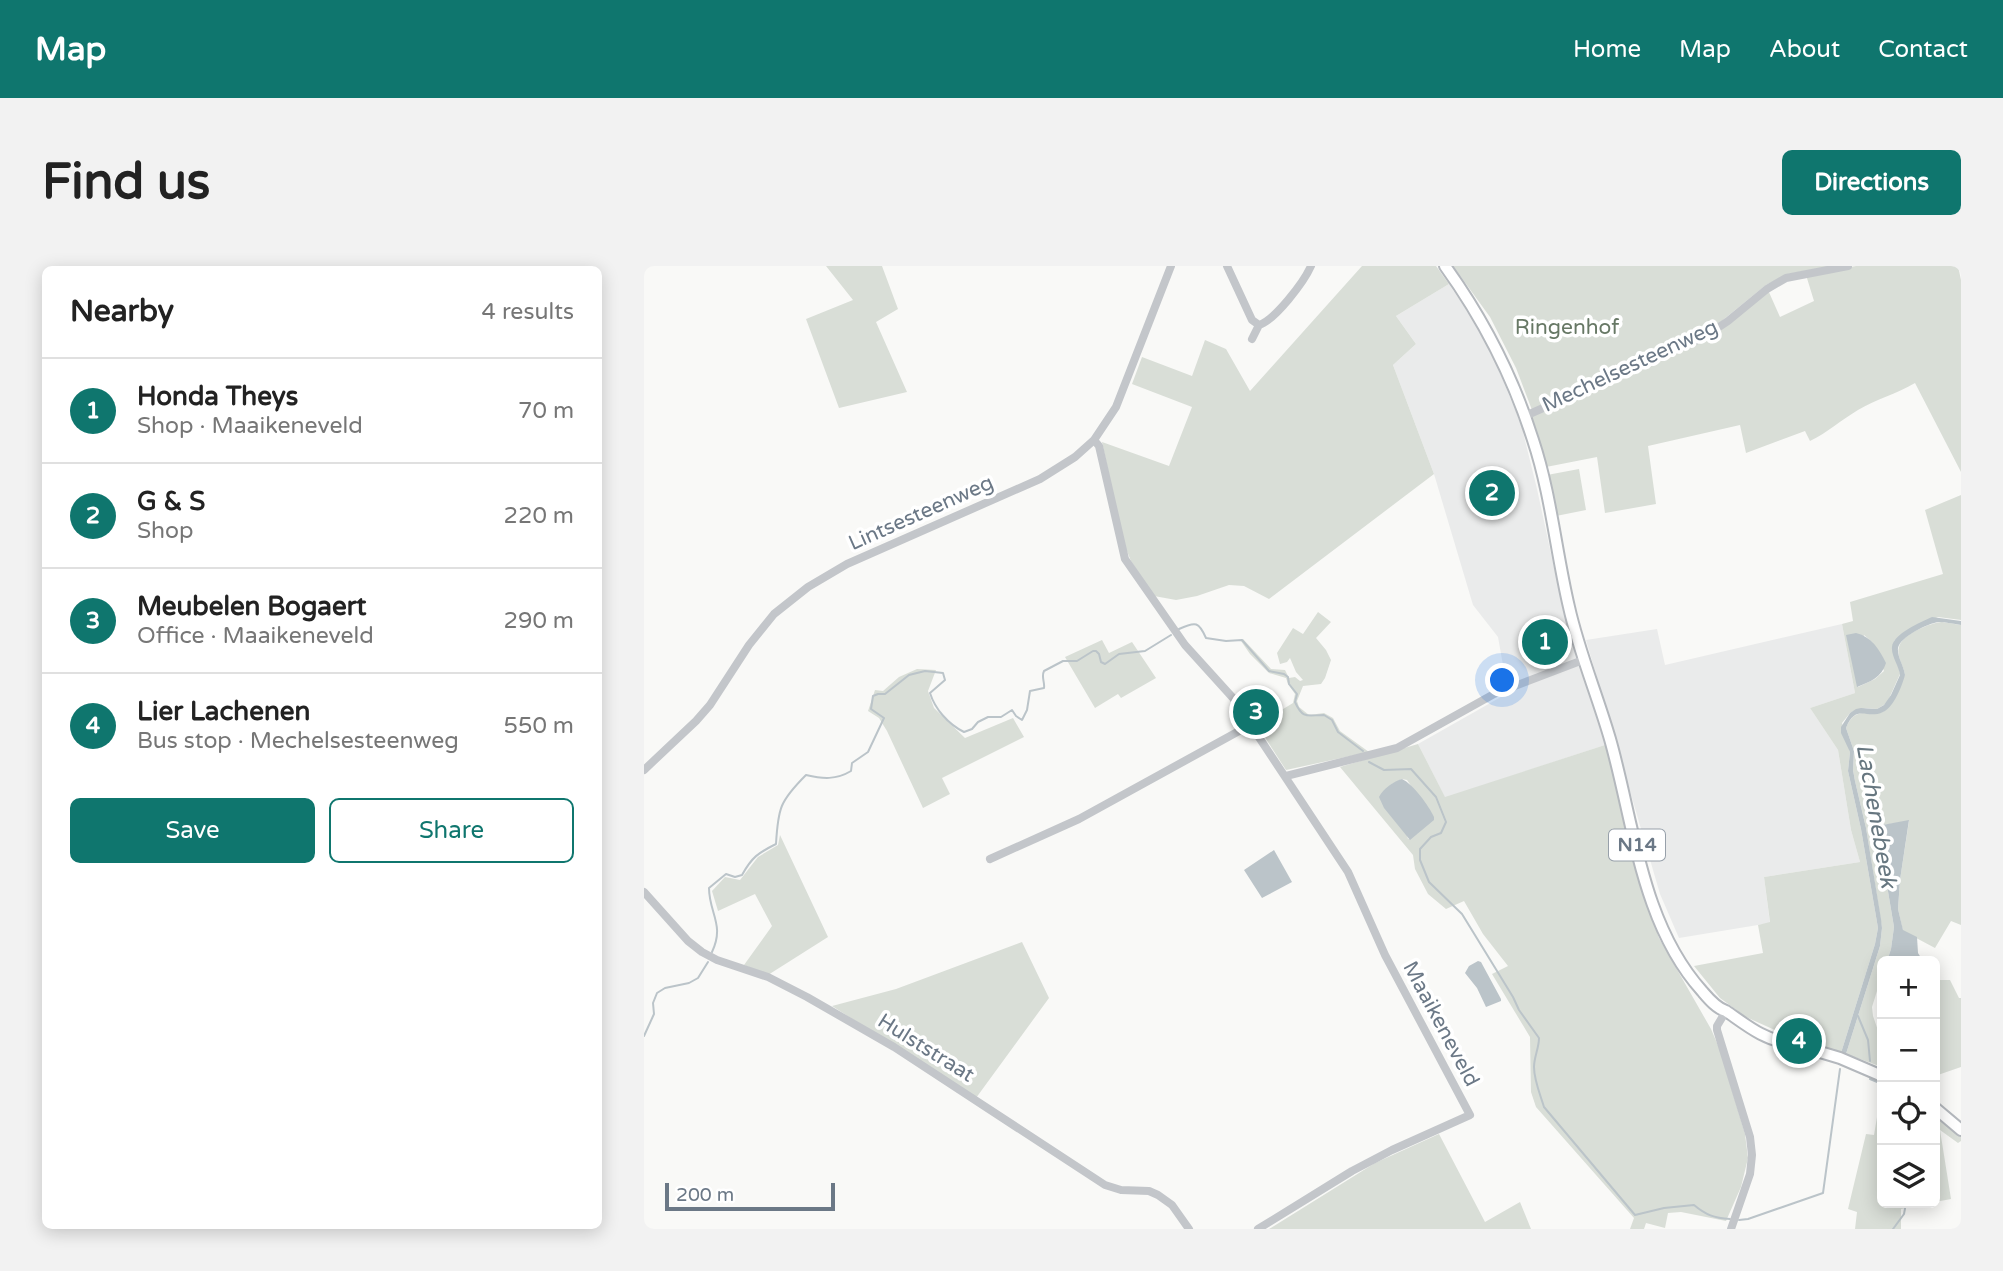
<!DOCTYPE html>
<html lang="en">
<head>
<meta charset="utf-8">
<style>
  :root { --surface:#fff; --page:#f2f2f2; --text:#222; --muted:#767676; --line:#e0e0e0; --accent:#0f766e }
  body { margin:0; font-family:"Varela Round",sans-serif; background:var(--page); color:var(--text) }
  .controls { position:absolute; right:21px; bottom:21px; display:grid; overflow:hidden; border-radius:10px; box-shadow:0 4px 18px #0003 }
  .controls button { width:63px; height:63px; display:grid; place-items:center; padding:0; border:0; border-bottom:2px solid var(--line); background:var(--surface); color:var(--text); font:35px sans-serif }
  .scale { position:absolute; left:21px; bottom:18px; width:170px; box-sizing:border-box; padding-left:7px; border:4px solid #6b7886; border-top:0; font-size:19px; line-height:24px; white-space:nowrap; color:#6b7886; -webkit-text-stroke:5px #fff; paint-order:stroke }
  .you { position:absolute; left:859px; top:415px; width:24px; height:24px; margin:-18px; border:5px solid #fff; border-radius:50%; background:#1a73e8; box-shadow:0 0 0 10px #1a73e833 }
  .badge { display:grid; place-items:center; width:46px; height:46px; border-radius:50%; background:var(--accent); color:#fff; font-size:23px; font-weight:700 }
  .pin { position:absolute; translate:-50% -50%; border:4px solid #fff; box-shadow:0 2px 7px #0006 }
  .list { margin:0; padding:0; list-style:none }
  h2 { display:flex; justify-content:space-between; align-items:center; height:91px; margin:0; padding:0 28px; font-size:30px }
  h2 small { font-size:23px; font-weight:400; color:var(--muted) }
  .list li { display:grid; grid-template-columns:46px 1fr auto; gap:21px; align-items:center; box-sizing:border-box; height:105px; padding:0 28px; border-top:2px solid var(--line) }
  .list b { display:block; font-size:26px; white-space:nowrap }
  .list p { margin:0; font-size:23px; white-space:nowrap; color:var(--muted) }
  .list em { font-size:23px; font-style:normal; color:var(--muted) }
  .actions { display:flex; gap:14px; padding:21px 28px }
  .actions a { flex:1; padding:16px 0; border:2px solid var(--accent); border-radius:10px; text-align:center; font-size:24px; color:var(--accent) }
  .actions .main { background:var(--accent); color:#fff }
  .icon { flex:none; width:38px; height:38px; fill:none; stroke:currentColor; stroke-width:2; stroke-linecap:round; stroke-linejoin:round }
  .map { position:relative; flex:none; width:1317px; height:963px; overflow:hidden; border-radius:10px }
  header { display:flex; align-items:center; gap:42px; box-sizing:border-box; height:98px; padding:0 35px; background:var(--accent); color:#fff }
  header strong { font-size:33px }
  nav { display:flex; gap:38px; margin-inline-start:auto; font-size:24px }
  .intro { display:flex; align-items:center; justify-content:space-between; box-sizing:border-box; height:168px; padding:0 42px }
  h1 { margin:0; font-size:49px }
  .button { padding:18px 32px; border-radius:10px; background:var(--accent); color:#fff; font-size:24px; font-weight:700 }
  main { display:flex; gap:42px; padding:0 42px }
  aside { flex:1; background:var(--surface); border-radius:10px; box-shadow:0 4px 18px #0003 }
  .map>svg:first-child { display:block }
  .built { fill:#eaebeb }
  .green { fill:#d9ded7; fill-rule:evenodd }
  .water { fill:#bbc4c9 }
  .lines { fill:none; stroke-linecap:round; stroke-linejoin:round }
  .stream { stroke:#bbc4c9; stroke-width:2 }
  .major-casing { stroke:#b4b8bd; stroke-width:14 }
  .minor { stroke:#c3c6ca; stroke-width:8 }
  .major { stroke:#fff; stroke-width:10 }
  .labels { text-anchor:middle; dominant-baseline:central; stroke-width:7; stroke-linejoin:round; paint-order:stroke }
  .shield { fill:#fff; stroke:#97a0aa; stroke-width:2 }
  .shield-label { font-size:19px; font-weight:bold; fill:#6b7886 }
  .park-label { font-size:21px; fill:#677865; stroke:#fff }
  .street-label { font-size:21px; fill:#6b7886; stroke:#fff }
  .water-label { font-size:23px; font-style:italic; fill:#677780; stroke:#fff }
</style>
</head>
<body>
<header>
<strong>Map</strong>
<nav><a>Home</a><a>Map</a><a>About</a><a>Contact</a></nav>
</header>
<div class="intro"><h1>Find us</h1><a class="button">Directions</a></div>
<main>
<aside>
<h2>Nearby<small>4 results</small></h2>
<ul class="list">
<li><span class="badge">1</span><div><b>Honda Theys</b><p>Shop · Maaikeneveld</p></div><em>70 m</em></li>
<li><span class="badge">2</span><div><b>G &amp; S</b><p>Shop</p></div><em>220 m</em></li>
<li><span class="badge">3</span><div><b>Meubelen Bogaert</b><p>Office · Maaikeneveld</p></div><em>290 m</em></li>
<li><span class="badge">4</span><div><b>Lier Lachenen</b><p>Bus stop · Mechelsesteenweg</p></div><em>550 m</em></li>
</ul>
<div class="actions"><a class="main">Save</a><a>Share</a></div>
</aside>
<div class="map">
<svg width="1317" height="963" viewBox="0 0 1317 963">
  <rect width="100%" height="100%" fill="#f9f9f7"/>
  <path class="built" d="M805 18 837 66 849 90 877 158 893 223 919 343 932 391 964 478 801 532 774 478 864 427 854 371 829 339 790 208 749 99 772 78 752 50Z
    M1198 358 1211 427 1166 442 1194 484 1207 564 1216 596 1120 611 1126 657 1035 672 1016 628 942 374 1013 363 1021 399Z"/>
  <path class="green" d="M182 0H238L254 43 232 56 263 126 195 142 162 53 209 34Z
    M718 0H792L805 18 752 50 772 78 749 99 790 208 625 333 600 320 585 319 553 330 532 334 510 330 487 295 480 278 458 176 525 200 548 141 488 118 498 91 548 110 561 74 582 83 606 125Z
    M809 0H1187L1144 8 1122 19 1069 62 1044 76 888 144 872 102 846 51Z
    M1212 0H1314L1317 14V206L1271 117C1253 128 1232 133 1214 144 1197 154 1183 167 1166 175L1161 165 1102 187 1096 159 1004 180 1012 238 961 247 953 191 902 201 887 148 1048 79 1124 24 1136 51 1170 35 1162 9Z
    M935 203 942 244 912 250 903 209Z
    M1317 229V354L1294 351 1262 365 1250 375 1256 408 1243 437 1233 443 1222 442 1212 444 1206 447 1198 457 1206 486 1204 505 1217 563 1234 662 1231 678 1197 787 1133 765 1102 751 1076 732 1050 700 1119 687 1114 659 1126 656 1120 611 1216 596 1207 564 1194 484 1166 442 1211 427 1198 358 1209 355 1206 336 1299 308 1281 244ZM1220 369 1228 376 1240 405 1231 413 1214 421Z
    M674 346 687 356 672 372 682 384 687 394 681 412 677 418 659 420 653 435 655 441 665 449 680 447 689 452 696 465 725 486 642 504 613 459 649 437 651 428 644 418 642 412 625 407 606 388 597 375 599 373 627 403 641 404 645 412 651 411 656 415 659 414 652 406 646 392 643 396 636 398 633 387 649 362 659 368Z
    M1298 356 1317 359V659L1307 655 1291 682 1259 665 1254 643 1256 614 1265 555 1233 560 1250 661 1247 683 1243 695H1238V709L1228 741 1229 750 1238 776V801L1202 788 1236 680 1238 662 1222 562 1211 515 1209 504 1210 485 1202 462C1210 442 1221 448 1239 446L1261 409C1260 400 1252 390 1255 381 1258 368 1286 357 1298 356Z
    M458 374 465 387 488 376 512 412 477 432 474 428 451 442 421 391Z
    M273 403 292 404 284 425 290 442 321 472 369 452 380 471 298 512 306 528 279 542 243 465 235 452 224 445 231 424 239 425 255 411Z
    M774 478 801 531 964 478 1000 630 1015 672 1067 763 1076 784 1101 868 1104 892 1097 921 1082 955 1037 946 1024 947 1021 962 1002 957 1000 963H986L990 952 892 841 887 826 886 771 848 708 864 700 839 668 820 635 802 643 784 628 771 603 769 589 696 501ZM758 513 763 514 773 529 774 567 764 573 763 569 747 549 748 518Z
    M136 569 184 671 124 709 100 699 128 660 111 628 74 645 68 625 81 611 96 614 114 591 134 579Z
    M378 676 405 732 332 832 188 740 252 723Z
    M1291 714H1306L1315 732H1317V801L1291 810Z
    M1238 848V937H1289L1257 943V963H1211L1213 946 1204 943 1222 868 1230 869 1233 851Z
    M1291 849 1317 870V875L1314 877 1296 864 1307 933 1291 936Z
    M795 868 841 956 876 936 887 963H625L731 897Z"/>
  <path class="water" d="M1288 351 1317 355V359C1310 358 1302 356 1295 356 1284 357 1256 371 1254 382 1253 391 1260 400 1261 409 1258 420 1250 441 1239 446 1223 454 1212 437 1202 462L1210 485 1209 504 1211 515 1222 562 1237 653 1238 662 1236 680 1202 788 1197 787 1231 678 1234 662 1217 563 1204 505 1206 486 1197 467V461L1206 447 1212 443 1217 442 1233 443 1240 439 1247 429 1256 409C1255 400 1247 390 1248 381 1249 368 1277 356 1288 351Z
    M1212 367C1228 371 1235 383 1242 397 1238 411 1226 416 1213 421L1202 369Z
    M758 513C769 518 785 540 790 551V554L766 574 740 542 735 531C739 523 750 515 758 513Z
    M1265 554 1256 614 1254 643 1259 664 1273 671 1274 687 1279 695H1243L1247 683 1250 661 1233 560Z
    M630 584 648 616 618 632 600 604Z
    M834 695 837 696 857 733V735L842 741 833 722 821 707 825 700Z"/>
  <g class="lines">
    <path class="stream" d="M535 363C552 355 555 356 562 372L582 375 598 374 625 405 640 408 644 411 645 418 653 428 651 436C659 454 664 449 680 449L688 454 694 466 719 485
      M725 496 740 504 767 503 792 531 802 556 797 567 787 571 776 583V594L785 616 818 648 869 731 875 744 895 772C895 782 890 791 890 801 890 814 896 828 900 841L991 949 1020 942 1050 939C1062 949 1070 952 1086 953
      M68 686C81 659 65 647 65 622L82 608 91 611 98 609C108 591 114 587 132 578 134 542 136 535 162 509 179 513 192 514 207 505L208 497 224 486 240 452 227 443 229 430 234 428H241L265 409 281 405 299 407 301 414 286 427C291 443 304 458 320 466L328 463 334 456 344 451H357L368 444 372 450 378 454 383 444 386 425 400 422C401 416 397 411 400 405L419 395H433L449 385H452L455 388 457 396 461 398 475 388 501 385 527 369
      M1214 750 1224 774 1226 795
      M0 770 10 748 9 737 13 727 21 722 45 717 54 712 64 696
      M1226 813 1238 818
      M1095 954 1104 953 1179 927 1196 803
      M1249 963 1260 948 1262 937"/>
    <g class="major-casing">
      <path id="major" d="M801 0C840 54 869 111 889 174 907 228 912 286 925 341 935 386 953 428 966 473 990 557 997 657 1058 725 1064 732 1072 742 1082 745 1101 758 1121 775 1146 777
        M1140 773 1146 777 1196 792 1238 810
        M1291 842 1317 864"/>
    </g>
    <path class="minor" d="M583 0 608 54 615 59C631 54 660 16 667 0
      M608 73 615 59
      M881 150 1060 71 1084 55 1123 23 1142 12 1204 0
      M450 174 455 180 481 293 541 379 589 432 704 606 741 689 826 849 748 884 708 905 614 963
      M0 504 52 455 66 439 105 379 130 348 164 321 203 298 396 213 431 191 450 174 472 141 527 0
      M642 510 753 482 850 428 939 394
      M346 593 435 553 606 459
      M0 626 44 675 58 686 73 694 124 711 163 731 250 781 461 919 477 924 505 925 514 929 528 939 545 963
      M1082 745 1073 760V764L1106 871 1108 889 1106 908 1087 963"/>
    <use href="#major" class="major"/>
  </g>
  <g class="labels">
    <rect class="shield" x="965" y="563.5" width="56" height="31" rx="5"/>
    <g class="shield-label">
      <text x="993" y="579">N14</text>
    </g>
    <g class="park-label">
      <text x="923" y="61">Ringenhof</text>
    </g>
    <g class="street-label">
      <text transform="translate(986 100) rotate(-25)">Mechelsesteenweg</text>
      <text transform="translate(277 247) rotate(-24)">Lintsesteenweg</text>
      <text transform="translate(797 758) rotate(62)">Maaikeneveld</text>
      <text transform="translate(282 782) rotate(32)">Hulststraat</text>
    </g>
    <g class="water-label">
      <text transform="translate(1232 550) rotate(80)">Lachenebeek</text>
    </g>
  </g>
</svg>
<div class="controls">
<button>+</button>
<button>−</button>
<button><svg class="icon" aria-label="locate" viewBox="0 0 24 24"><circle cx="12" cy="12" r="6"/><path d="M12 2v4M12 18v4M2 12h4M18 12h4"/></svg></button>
<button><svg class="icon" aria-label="layers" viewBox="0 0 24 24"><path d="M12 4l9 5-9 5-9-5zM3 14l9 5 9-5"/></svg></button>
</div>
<div class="scale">200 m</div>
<div class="you"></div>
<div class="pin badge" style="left:901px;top:376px">1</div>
<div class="pin badge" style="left:848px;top:227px">2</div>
<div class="pin badge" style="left:612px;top:446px">3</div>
<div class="pin badge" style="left:1155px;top:775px">4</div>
</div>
</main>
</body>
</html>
